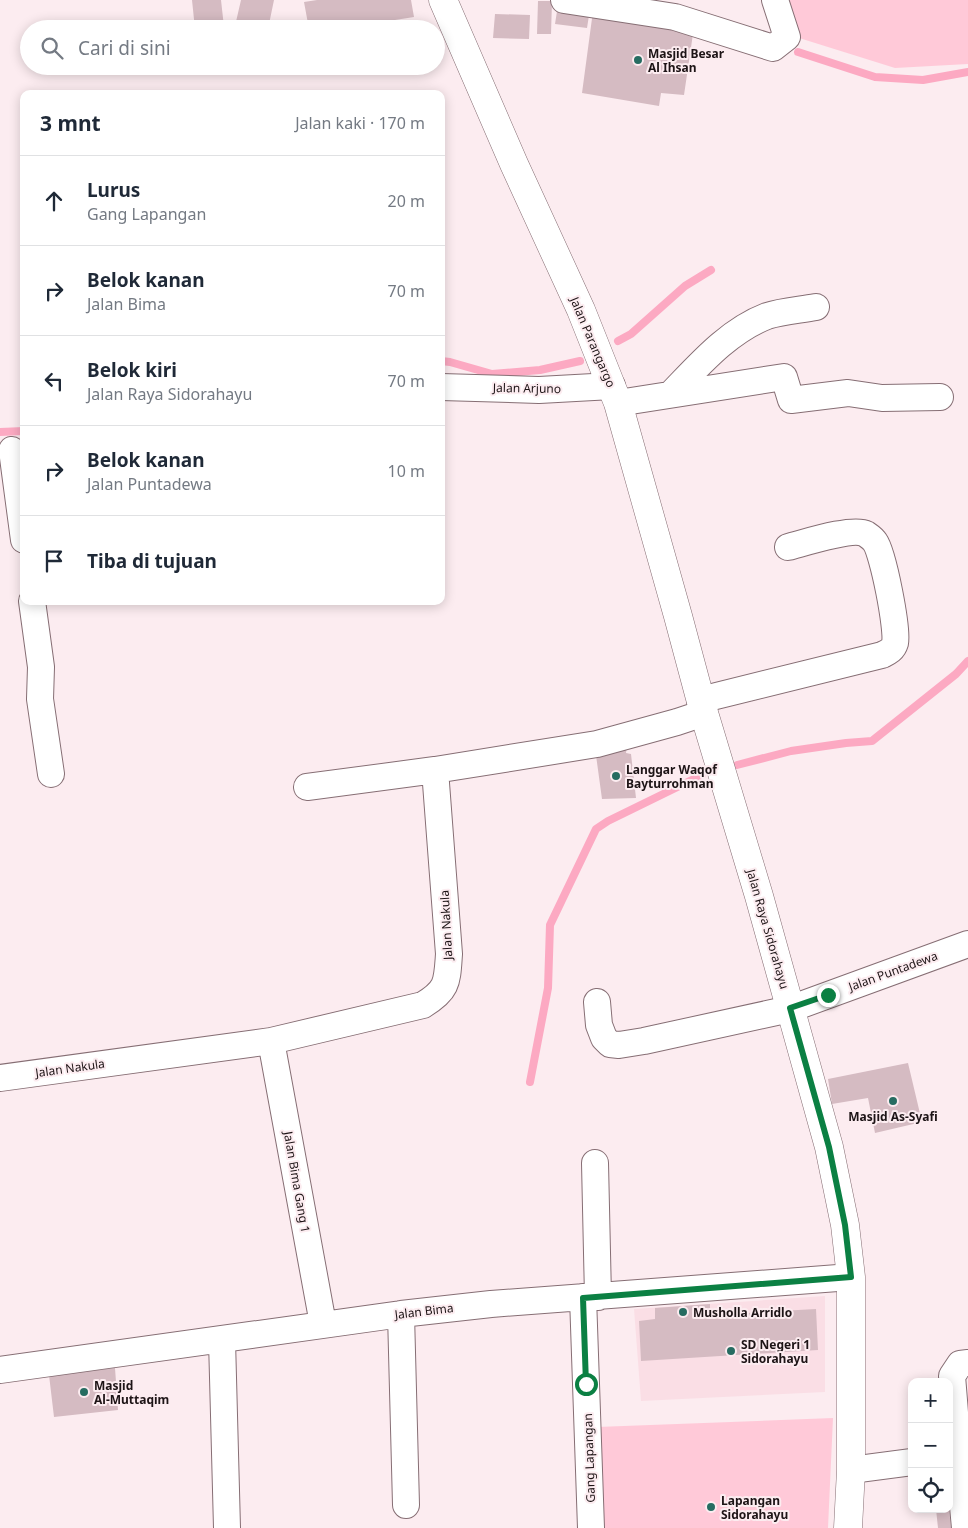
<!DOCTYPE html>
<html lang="id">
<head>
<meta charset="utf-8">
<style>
  :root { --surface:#fff; --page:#f2f2f3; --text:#1f2937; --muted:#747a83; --line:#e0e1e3 }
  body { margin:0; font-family:"Noto Sans",sans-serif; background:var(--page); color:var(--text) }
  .controls { position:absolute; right:15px; bottom:15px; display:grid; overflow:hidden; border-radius:10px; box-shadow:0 2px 12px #0003 }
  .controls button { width:45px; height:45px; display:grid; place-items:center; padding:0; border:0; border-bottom:1px solid var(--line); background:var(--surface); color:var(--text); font:25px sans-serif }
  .stop { position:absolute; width:15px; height:15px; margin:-11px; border:4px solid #0b8043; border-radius:50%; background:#fff }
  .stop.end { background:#0b8043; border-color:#fff; box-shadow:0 1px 5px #0008 }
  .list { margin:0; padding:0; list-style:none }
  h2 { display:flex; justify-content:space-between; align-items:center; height:65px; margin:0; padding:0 20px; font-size:21px }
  h2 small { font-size:16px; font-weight:400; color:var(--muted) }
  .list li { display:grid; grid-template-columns:32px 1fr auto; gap:15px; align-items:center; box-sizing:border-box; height:90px; padding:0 20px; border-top:1px solid var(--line) }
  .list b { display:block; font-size:19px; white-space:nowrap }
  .list p { margin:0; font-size:16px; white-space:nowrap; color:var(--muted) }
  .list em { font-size:16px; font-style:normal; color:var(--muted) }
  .icon { flex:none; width:28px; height:28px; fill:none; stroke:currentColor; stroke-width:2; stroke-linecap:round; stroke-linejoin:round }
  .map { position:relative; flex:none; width:968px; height:1528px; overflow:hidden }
  .search { position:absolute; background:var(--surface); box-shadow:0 2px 12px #0003; left:20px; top:20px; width:425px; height:55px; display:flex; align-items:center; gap:12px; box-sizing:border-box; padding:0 18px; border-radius:28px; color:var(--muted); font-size:19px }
  .panel { position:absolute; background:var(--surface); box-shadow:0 2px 12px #0003; left:20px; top:90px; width:425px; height:515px; border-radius:10px }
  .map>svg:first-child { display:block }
  .built { fill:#fadee5 }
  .green { fill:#ffc9d8 }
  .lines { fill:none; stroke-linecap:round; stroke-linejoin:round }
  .stream { stroke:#fca9c2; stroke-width:8 }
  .building { fill:#d5bbc2 }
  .minor-casing { stroke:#866e74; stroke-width:28 }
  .secondary-casing { stroke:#866e74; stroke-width:29 }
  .minor { stroke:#fff; stroke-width:26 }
  .secondary { stroke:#fff; stroke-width:28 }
  .route { stroke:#0b8043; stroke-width:6 }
  .poi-dot { fill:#266c61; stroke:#fcecf0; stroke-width:2 }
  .labels { text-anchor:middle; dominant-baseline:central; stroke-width:4; stroke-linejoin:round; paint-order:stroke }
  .poi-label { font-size:12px; font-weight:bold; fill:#1d1416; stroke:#fcecf0; text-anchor:start }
  .street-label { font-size:12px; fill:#1d1416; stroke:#fcecf0 }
</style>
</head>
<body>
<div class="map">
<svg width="968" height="1528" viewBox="0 0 968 1528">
  <rect width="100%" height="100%" fill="#fcecf0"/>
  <path class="built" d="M825 1296V1392L641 1401 634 1309Z"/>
  <path class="green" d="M786 0H968V64L895 68 796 37Z
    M833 1418 828 1528H601L597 1427Z"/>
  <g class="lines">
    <path class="stream" d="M798 52 875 77 923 80 968 72
      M618 341 631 334 685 286 711 270
      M441 361 450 362 492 374 540 370 580 361
      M0 432 24 431
      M737 765 791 751 846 743 872 741 956 674 968 661
      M530 1082 548 988 550 925 596 829 608 821 702 775"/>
  </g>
  <path class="building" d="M192 0H221L224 27 195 29Z
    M241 0H274L268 29H250L235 26Z
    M317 0H411L414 17 338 29H309L304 2Z
    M538 1H552L551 34H537Z
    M558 5 590 9 587 28 555 24Z
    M593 11 694 27 684 95 661 93 659 106 582 93Z
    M495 14 530 15 529 39 493 38Z
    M627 745 626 753 631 754 636 798 602 799 595 748Z
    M908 1063 922 1122 875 1133 868 1098 832 1104 828 1079Z
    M710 1304V1315L816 1309 818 1350 641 1361 639 1321 655 1319V1308Z
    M115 1368 118 1410 54 1417 49 1375Z
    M936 1509H949L951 1528H938Z"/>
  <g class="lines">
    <g class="minor-casing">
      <path id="minor" d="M564 0 675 17 773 48 787 37 775 0
        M441 387 539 390 612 386
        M671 394C699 365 728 331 767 316 782 311 800 310 816 307
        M618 403 784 377 791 400 848 393 882 398 940 397
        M12 450 24 540
        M32 601 41 667 40 699 51 774
        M700 700 882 655C888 652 893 650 895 643 898 629 883 553 875 542 874 540 869 536 866 534 853 527 804 543 788 547
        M307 787 435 770
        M597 1002 599 1025 604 1038 610 1044 619 1045 644 1041 790 1009 968 944
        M271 1041 323 1324
        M0 1078 271 1041 423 1005C448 990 447 982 449 954L435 770 597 744 677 722 704 713
        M595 1163 598 1297
        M583 1297 591 1528
        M401 1314 406 1505
        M222 1340 227 1528
        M968 1363 960 1364 952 1376 960 1474 968 1473
        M0 1370 401 1314 491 1304 851 1277
        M851 1470 912 1462
        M960 1474 965 1528"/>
    </g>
    <g class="secondary-casing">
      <path id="secondary" d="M443 0 514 164 581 310 618 403 678 616 704 713 759 896 829 1147 845 1225 851 1277V1470L848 1528"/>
    </g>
    <use href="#minor" class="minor"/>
    <use href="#secondary" class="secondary"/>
  </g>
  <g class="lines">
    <path class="route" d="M586 1384 583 1298 851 1277 845 1225 829 1147 790 1008 828 995"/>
  </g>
  <g class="poi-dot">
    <circle cx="638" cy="60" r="5"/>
    <circle cx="616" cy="776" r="5"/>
    <circle cx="893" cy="1101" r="5"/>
    <circle cx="683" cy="1312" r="5"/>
    <circle cx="731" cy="1351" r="5"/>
    <circle cx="84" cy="1392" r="5"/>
    <circle cx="711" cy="1507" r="5"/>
  </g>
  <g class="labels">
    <g class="poi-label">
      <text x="648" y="53">Masjid Besar<tspan x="648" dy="14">Al Ihsan</tspan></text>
      <text x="626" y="769">Langgar Waqof<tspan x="626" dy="14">Bayturrohman</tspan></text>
      <text x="893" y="1116" text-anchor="middle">Masjid As-Syafi</text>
      <text x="693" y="1312">Musholla Arridlo</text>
      <text x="741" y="1344">SD Negeri 1<tspan x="741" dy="14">Sidorahayu</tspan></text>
      <text x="94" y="1385">Masjid<tspan x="94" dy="14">Al-Muttaqim</tspan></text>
      <text x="721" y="1500">Lapangan<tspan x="721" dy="14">Sidorahayu</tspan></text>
    </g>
    <g class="street-label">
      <text transform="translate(593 342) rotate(67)">Jalan Parangargo</text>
      <text transform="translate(527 388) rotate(1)">Jalan Arjuno</text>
      <text transform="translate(446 925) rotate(-93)">Jalan Nakula</text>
      <text transform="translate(768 929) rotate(74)">Jalan Raya Sidorahayu</text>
      <text transform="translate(893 971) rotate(-20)">Jalan Puntadewa</text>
      <text transform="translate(70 1068) rotate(-8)">Jalan Nakula</text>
      <text transform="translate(297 1182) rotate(80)">Jalan Bima Gang 1</text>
      <text transform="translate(424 1311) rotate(-7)">Jalan Bima</text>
      <text transform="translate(589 1458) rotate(-92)">Gang Lapangan</text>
    </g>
  </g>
</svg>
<div class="controls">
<button>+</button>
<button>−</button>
<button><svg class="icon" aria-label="locate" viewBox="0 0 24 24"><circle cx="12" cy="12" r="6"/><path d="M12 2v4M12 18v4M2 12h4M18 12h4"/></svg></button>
</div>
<div class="stop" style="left:586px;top:1384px"></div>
<div class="stop end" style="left:828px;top:995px"></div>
<div class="search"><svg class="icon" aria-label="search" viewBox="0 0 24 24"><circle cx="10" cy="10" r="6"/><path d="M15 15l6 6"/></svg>Cari di sini</div>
<section class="panel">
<h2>3 mnt<small>Jalan kaki · 170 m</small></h2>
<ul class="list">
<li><svg class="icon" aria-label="ahead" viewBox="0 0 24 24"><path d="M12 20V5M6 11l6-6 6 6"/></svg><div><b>Lurus</b><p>Gang Lapangan</p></div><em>20 m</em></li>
<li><svg class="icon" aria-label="right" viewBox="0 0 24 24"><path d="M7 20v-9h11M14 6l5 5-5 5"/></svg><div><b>Belok kanan</b><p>Jalan Bima</p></div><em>70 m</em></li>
<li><svg class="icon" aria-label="left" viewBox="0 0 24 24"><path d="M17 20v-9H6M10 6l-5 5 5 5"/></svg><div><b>Belok kiri</b><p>Jalan Raya Sidorahayu</p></div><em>70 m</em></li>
<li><svg class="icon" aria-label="right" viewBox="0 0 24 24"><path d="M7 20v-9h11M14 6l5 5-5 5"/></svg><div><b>Belok kanan</b><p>Jalan Puntadewa</p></div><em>10 m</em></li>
<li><svg class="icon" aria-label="arrive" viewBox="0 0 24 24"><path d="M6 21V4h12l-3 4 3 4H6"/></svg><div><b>Tiba di tujuan</b></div></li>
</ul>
</section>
</div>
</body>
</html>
